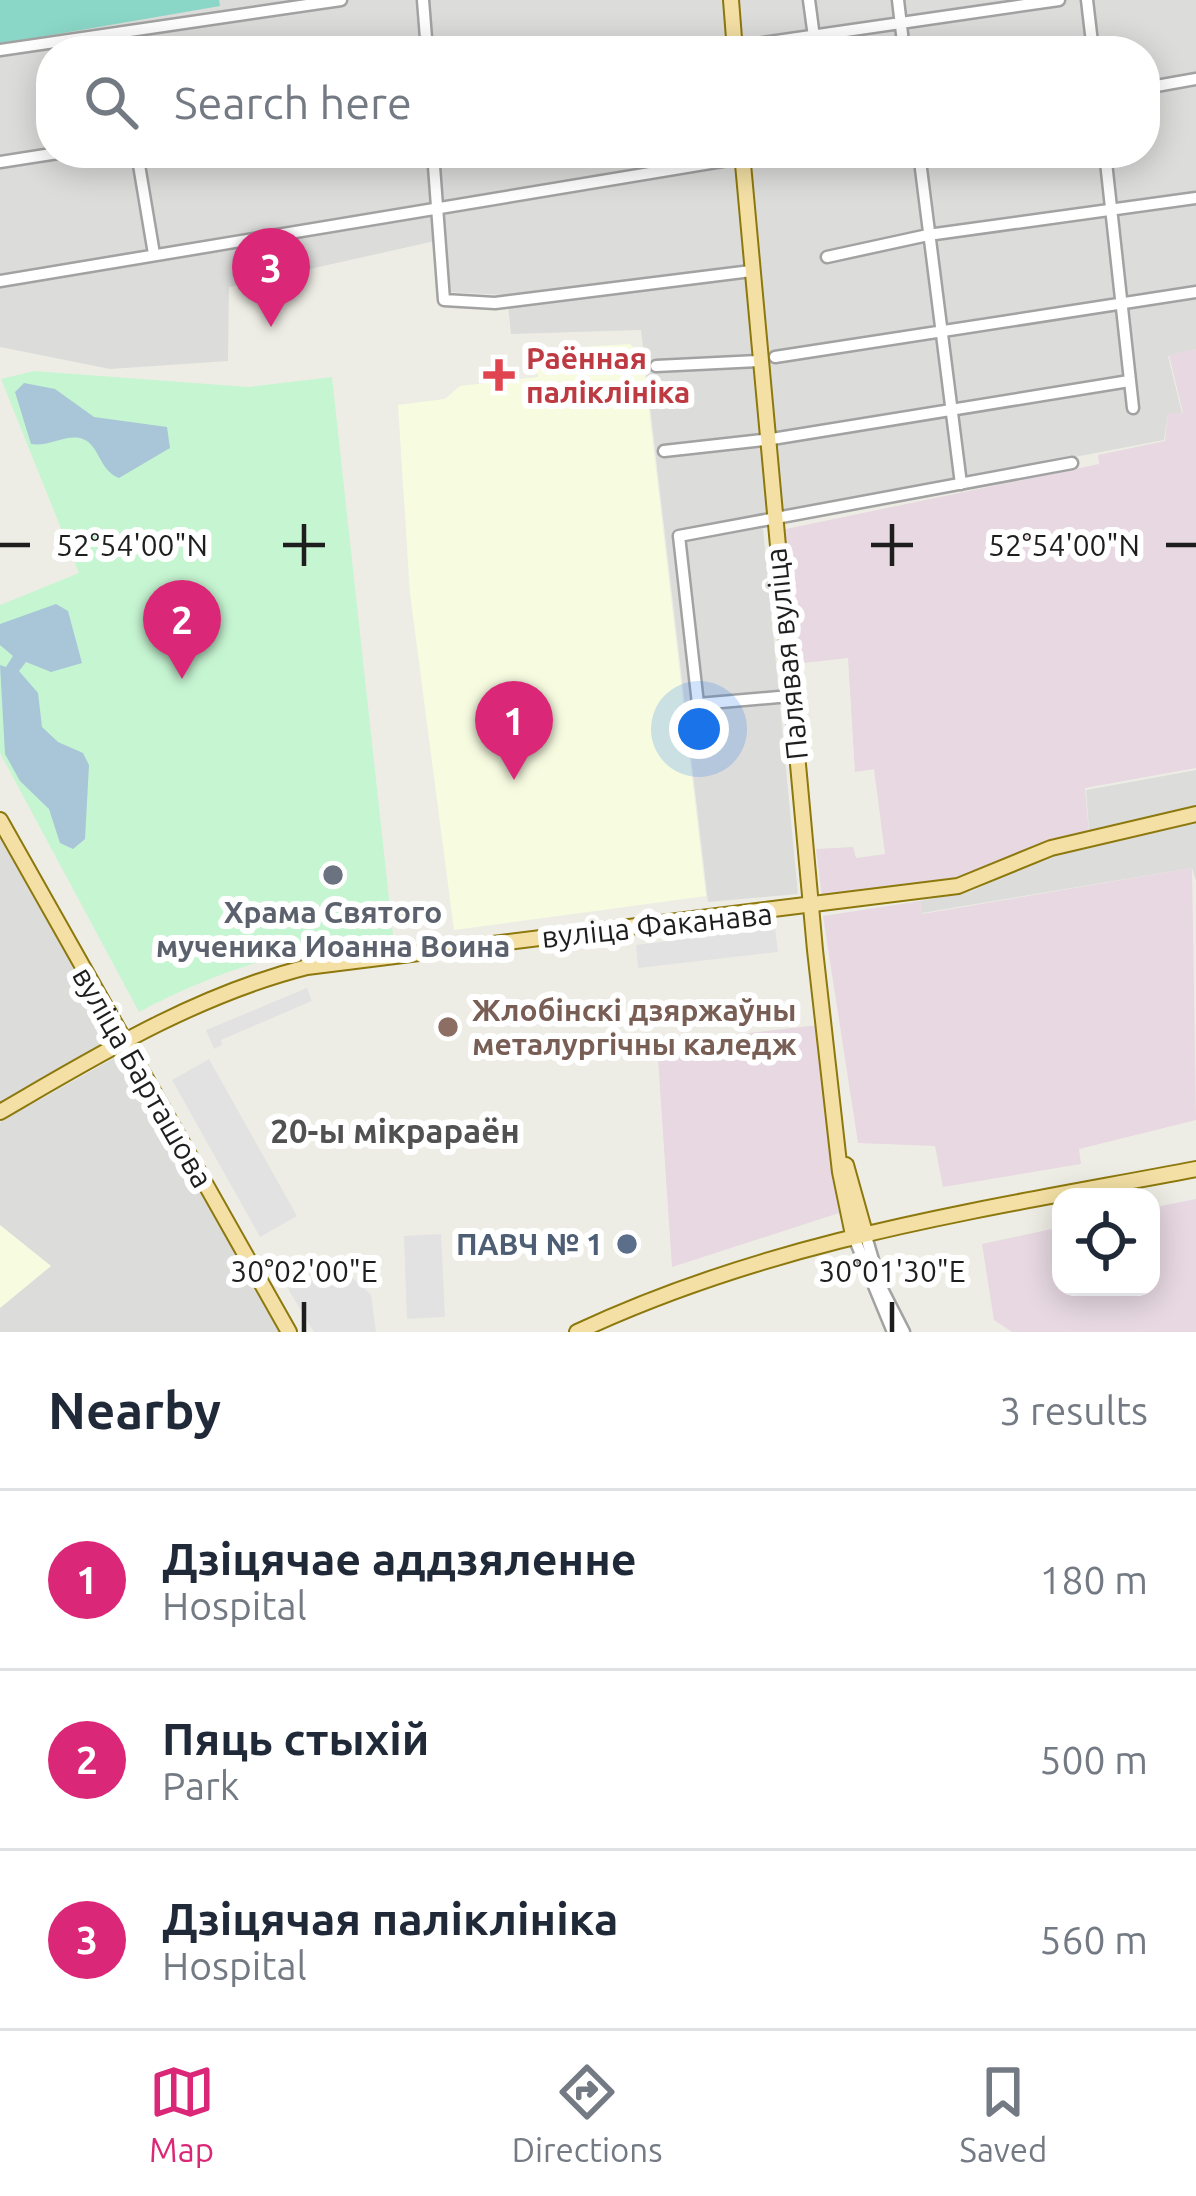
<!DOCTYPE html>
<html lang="en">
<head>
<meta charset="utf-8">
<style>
  :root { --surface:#fff; --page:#f6f6f7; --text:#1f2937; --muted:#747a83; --line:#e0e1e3; --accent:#db2777 }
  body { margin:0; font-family:Ubuntu,sans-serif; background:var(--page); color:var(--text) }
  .controls { position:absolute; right:36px; bottom:36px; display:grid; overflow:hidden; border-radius:24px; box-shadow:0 6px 30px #0003 }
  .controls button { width:108px; height:108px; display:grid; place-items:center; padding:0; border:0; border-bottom:3px solid var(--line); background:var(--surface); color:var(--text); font:60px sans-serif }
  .you { position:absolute; left:699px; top:729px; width:42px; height:42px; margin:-30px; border:9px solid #fff; border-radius:50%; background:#1a73e8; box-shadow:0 0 0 18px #1a73e833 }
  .badge { display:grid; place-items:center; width:78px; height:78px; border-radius:50%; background:var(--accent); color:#fff; font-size:39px; font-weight:700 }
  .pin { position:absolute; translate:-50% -99px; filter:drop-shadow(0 3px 6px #0008) }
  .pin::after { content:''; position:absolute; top:63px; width:42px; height:36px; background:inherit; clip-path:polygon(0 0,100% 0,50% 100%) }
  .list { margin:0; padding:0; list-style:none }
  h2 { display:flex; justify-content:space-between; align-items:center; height:156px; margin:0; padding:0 48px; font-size:51px }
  h2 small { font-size:39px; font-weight:400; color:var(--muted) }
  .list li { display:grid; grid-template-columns:78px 1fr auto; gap:36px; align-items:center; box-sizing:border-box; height:180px; padding:0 48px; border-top:3px solid var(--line) }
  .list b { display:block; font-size:45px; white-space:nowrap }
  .list p { margin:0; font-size:39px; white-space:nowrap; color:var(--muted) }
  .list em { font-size:39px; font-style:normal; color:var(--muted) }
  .icon { flex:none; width:66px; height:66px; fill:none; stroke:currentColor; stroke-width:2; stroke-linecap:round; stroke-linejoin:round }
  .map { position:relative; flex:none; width:1196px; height:1332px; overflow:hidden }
  .search { position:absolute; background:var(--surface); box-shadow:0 6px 30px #0003; left:36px; right:36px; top:36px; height:132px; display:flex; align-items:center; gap:30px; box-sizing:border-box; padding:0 42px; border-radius:48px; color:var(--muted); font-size:45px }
  .sheet { height:696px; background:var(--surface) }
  nav { display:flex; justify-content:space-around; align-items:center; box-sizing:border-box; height:168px; border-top:3px solid var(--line); background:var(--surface); font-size:33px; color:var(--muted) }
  nav a { display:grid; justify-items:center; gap:6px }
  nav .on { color:var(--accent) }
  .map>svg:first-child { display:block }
  .residential { fill:#dcdcdb; fill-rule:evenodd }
  .industrial { fill:#e7d8e1 }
  .education { fill:#f7fce1 }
  .park { fill:#c6f5d2 }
  .pitch { fill:#8ad7c7 }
  .parking { fill:#e2e2e2 }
  .water { fill:#a9c5d8 }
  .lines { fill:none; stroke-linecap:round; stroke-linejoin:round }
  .minor-casing { stroke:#a2a2a2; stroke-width:15 }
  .major-casing { stroke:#8c780d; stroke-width:18 }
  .minor { stroke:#fff; stroke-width:10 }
  .major { stroke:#f4e0a5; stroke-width:14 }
  .ticks { fill:none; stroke:#1e1e1e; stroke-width:4.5 }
  .health-dot { fill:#e0444e; stroke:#fff; stroke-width:4.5 }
  .worship-dot { fill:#6b7280; stroke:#fff; stroke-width:4.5 }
  .education-dot { fill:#8d6e63; stroke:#fff; stroke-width:4.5 }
  .service-dot { fill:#5c6f8a; stroke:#fff; stroke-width:4.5 }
  .labels { text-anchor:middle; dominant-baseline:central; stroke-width:12; stroke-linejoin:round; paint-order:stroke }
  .health-label { font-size:30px; font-weight:bold; fill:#be3a42; stroke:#fff; text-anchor:start }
  .street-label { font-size:30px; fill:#1e1e1e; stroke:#fff }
  .worship-label { font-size:30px; font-weight:bold; fill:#5b616d; stroke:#fff }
  .education-label { font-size:30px; font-weight:bold; fill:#785e54; stroke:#fff; text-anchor:start }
  .service-label { font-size:30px; font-weight:bold; fill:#4e5e75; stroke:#fff; text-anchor:end }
  .neighbourhood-label { font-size:33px; font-weight:bold; fill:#515151; stroke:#fff }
  .ticks-label { font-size:30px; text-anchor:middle; fill:#1e1e1e; stroke:#fff; stroke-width:12; stroke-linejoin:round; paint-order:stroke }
</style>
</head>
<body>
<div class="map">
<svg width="1196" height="1332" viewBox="0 0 1196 1332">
  <rect width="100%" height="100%" fill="#eeede5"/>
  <path class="residential" d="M0 0H1196V349L1168 356 1182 413 1168 414 1164 440 762 517 798 894 708 902 641 330 511 334 507 295 448 292 444 239 229 287 228 361 110 369 0 347ZM51 51H1145V153H51Z
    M1196 770V881L1192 868 922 913 920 901 972 891 1055 852 1090 843 1086 790Z
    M0 831 107 1028 103 1045 0 1104Z
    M123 1053 128 1058 284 1332H0V1122Z"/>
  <path class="industrial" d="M1196 349V768L1085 788 1089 833 1051 839 952 883 822 898 816 849 853 847 856 858 885 854 874 769 855 772 848 658 794 664 781 530 1099 464 1098 455 1165 441 1168 413H1183L1169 355Z
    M1192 868 1196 1120 1079 1149 1081 1164 943 1187 935 1146 858 1143 823 916 920 901 922 914Z
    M818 1025 839 1213 672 1267 657 1044Z
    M1196 1199V1332H1012L994 1320 982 1244 1061 1227V1287H1151V1208Z"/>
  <path class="education" d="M630 344 643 359 706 896 454 930 410 593 398 405 445 399 460 386 538 377 535 350Z
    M0 1225 51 1266 0 1308Z"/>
  <path class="park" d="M34 371 248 387 332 377 393 935C303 944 219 969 139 1012L0 753V605L79 573 1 379Z"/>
  <path class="pitch" d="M0 0H219L220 6 0 44Z"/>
  <path class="parking" d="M775 928 778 952 638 968 636 945Z
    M307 988 312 1001 221 1040 222 1045 214 1049 206 1030Z
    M209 1059 297 1216 260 1237 172 1080Z
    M441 1234 445 1317 407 1319 404 1236Z
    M337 1263 371 1295 376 1332H314L288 1289Z"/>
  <path class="water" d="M24 383 55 389 94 417 167 427 170 448 119 478C98 470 100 443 80 438 64 435 48 447 31 444L15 392Z
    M56 604 68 611 82 663 51 672 26 662 19 671 38 693 42 727 58 742 83 753 89 765 85 839 73 849 60 843 49 809 20 781 5 754 0 665 6 667 13 656 0 645V624Z"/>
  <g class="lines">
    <g class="minor-casing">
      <path id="minor" d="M423 0 427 51
        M809 0 814 37
        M898 0 904 51
        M1087 0 1093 51
        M0 50 341 0
        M708 51 1059 0
        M1145 88 1196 79
        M137 153 154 254
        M433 153 444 300 495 303 751 271
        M919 153 961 484
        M1105 153 1133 408
        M0 162 58 153
        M827 257 928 235 1196 198
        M0 281 771 153
        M775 357 1196 292
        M656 366 758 361
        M664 451 772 439 1129 381
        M790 696 698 704 679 536 1072 463
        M865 1233 881 1287 904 1332
        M853 1235 893 1332"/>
    </g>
    <g class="major-casing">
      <path id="major" d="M731 0 735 51
        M742 153 815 950 840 1172 853 1235
        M0 820 289 1332
        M0 1112C98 1055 196 995 307 967L958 886 1051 848 1196 814
        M846 1165 865 1233
        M577 1332C778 1238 981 1210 1196 1169"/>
    </g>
    <use href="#minor" class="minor"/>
    <use href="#major" class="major"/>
  </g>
  <path class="ticks" d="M304 524V566M892 524V566M0 545H30M283 545H325M871 545H913M1166 545H1196M304 1302V1332M892 1302V1332"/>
  <path class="health-dot" d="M493 357h12v12h12v12h-12v12h-12v-12h-12v-12h12z"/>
  <circle class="worship-dot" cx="333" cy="875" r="12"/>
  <circle class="education-dot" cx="448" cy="1027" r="12"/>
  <circle class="service-dot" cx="627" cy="1244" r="12"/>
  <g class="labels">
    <g class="health-label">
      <text x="526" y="358">Раённая<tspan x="526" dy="34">паліклініка</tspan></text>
    </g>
    <g class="street-label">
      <text transform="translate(786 654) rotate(-96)">Палявая вуліца</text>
      <text transform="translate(657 925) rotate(-6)">вуліца Факанава</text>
      <text transform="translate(143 1077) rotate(60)">вуліца Барташова</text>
    </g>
    <g class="worship-label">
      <text x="333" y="912">Храма Святого<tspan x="333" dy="34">мученика Иоанна Воина</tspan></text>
    </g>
    <g class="education-label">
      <text x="472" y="1010">Жлобінскі дзяржаўны<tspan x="472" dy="34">металургічны каледж</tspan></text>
    </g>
    <g class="service-label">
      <text x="603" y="1244">ПАВЧ № 1</text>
    </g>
    <g class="neighbourhood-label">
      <text x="395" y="1130">20-ы мікрараён</text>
    </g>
  </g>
  <g class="ticks-label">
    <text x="1064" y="556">52°54'00"N</text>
    <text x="132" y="556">52°54'00"N</text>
    <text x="304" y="1282">30°02'00"E</text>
    <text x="892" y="1282">30°01'30"E</text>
  </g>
</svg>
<div class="controls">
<button><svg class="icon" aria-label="locate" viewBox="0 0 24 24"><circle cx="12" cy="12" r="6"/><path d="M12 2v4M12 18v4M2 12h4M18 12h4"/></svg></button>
</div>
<div class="you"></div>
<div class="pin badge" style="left:514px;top:780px">1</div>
<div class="pin badge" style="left:182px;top:679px">2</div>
<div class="pin badge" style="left:271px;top:327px">3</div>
<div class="search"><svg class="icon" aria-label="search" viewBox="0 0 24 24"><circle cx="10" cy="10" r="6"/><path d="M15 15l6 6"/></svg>Search here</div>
</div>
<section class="sheet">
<h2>Nearby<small>3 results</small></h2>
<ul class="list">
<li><span class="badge">1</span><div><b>Дзіцячае аддзяленне</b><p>Hospital</p></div><em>180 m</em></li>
<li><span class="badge">2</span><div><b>Пяць стыхій</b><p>Park</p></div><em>500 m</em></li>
<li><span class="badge">3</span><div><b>Дзіцячая паліклініка</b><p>Hospital</p></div><em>560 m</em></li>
</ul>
</section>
<nav>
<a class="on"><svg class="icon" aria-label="map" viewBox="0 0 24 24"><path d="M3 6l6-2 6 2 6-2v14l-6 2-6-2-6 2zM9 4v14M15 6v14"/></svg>Map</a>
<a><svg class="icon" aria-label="directions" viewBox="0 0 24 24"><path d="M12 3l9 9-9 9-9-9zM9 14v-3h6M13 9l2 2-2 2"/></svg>Directions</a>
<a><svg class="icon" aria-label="saved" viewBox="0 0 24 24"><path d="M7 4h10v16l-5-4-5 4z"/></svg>Saved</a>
</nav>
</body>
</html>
